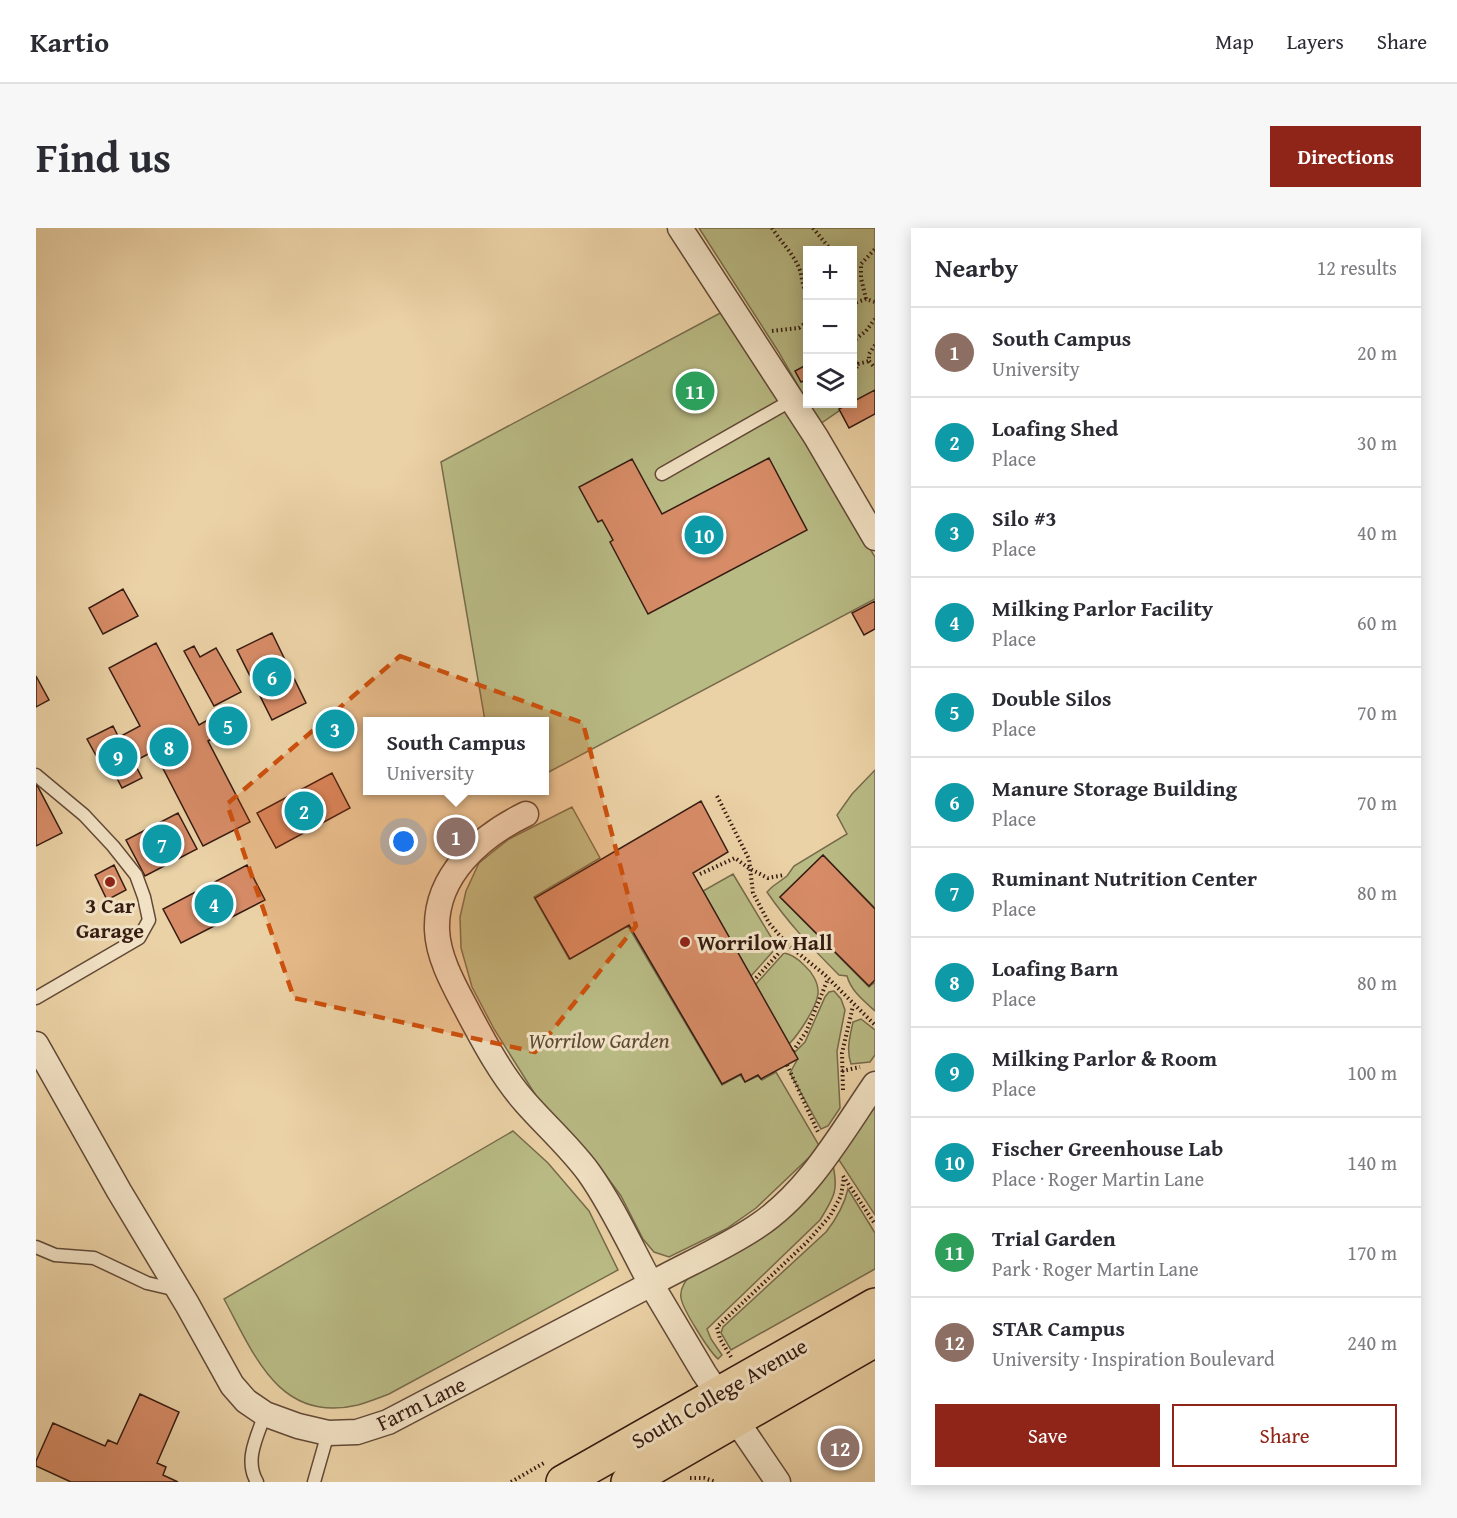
<!DOCTYPE html>
<html lang="en">
<head>
<meta charset="utf-8">
<style>
  :root { --surface:#fff; --page:#f7f7f7; --text:#2b2b33; --muted:#7c7c81; --line:#e1e1e2; --accent:#8f2418 }
  body { margin:0; font-family:"Gentium Book Plus",serif; background:var(--page); color:var(--text) }
  .controls { position:absolute; right:18px; top:18px; display:grid; overflow:hidden; border-radius:0px; box-shadow:0 3px 15px #0003 }
  .controls button { width:54px; height:54px; display:grid; place-items:center; padding:0; border:0; border-bottom:2px solid var(--line); background:var(--surface); color:var(--text); font:30px sans-serif }
  .you { position:absolute; left:368px; top:614px; width:21px; height:21px; margin:-15px; border:4px solid #fff; border-radius:50%; background:#1a73e8; box-shadow:0 0 0 9px #1a73e833 }
  .badge { display:grid; place-items:center; width:39px; height:39px; border-radius:50%; background:var(--accent); color:#fff; font-size:20px; font-weight:700 }
  .pin { position:absolute; translate:-50% -50%; border:3px solid #fff; box-shadow:0 2px 6px #0006 }
  .popup { position:absolute; left:327px; top:489px; width:186px; height:78px; box-sizing:border-box; display:grid; place-content:center; border-radius:0px; background:var(--surface); filter:drop-shadow(0 2px 4px #0005); font-size:20px; white-space:nowrap; color:var(--muted) }
  .popup b { font-size:22px; color:var(--text) }
  .popup::after { content:''; position:absolute; left:50%; top:100%; margin-left:-12px; border:12px solid transparent; border-top-color:var(--surface) }
  .list { margin:0; padding:0; list-style:none }
  h2 { display:flex; justify-content:space-between; align-items:center; height:78px; margin:0; padding:0 24px; font-size:26px }
  h2 small { font-size:20px; font-weight:400; color:var(--muted) }
  .list li { display:grid; grid-template-columns:39px 1fr auto; gap:18px; align-items:center; box-sizing:border-box; height:90px; padding:0 24px; border-top:2px solid var(--line) }
  .list b { display:block; font-size:22px; white-space:nowrap }
  .list p { margin:0; font-size:20px; white-space:nowrap; color:var(--muted) }
  .list em { font-size:20px; font-style:normal; color:var(--muted) }
  .actions { display:flex; gap:12px; padding:18px 24px }
  .actions a { flex:1; padding:14px 0; border:2px solid var(--accent); border-radius:0px; text-align:center; font-size:21px; color:var(--accent) }
  .actions .main { background:var(--accent); color:#fff }
  .icon { flex:none; width:33px; height:33px; fill:none; stroke:currentColor; stroke-width:2; stroke-linecap:round; stroke-linejoin:round }
  .map { position:relative; flex:none; width:839px; height:1254px; overflow:hidden; border-radius:0px }
  header { display:flex; align-items:center; gap:36px; box-sizing:border-box; height:84px; padding:0 30px; background:var(--surface); border-bottom:2px solid var(--line) }
  header strong { font-size:28px }
  nav { display:flex; gap:33px; margin-inline-start:auto; font-size:21px }
  .intro { display:flex; align-items:center; justify-content:space-between; box-sizing:border-box; height:144px; padding:0 36px }
  h1 { margin:0; font-size:42px }
  .button { padding:15px 27px; border-radius:0px; background:var(--accent); color:#fff; font-size:21px; font-weight:700 }
  main { display:flex; gap:36px; padding:0 36px }
  aside { flex:1; background:var(--surface); border-radius:0px; box-shadow:0 3px 15px #0003 }
  .map>svg:first-child { display:block }
  .green { fill:#b9bb85; stroke:#776b4b; stroke-width:1.5 }
  .building { fill:#d78c67; stroke:#351b11; stroke-width:1.5 }
  .lines { fill:none; stroke-linecap:round; stroke-linejoin:round }
  .lane-casing { stroke:#624936; stroke-width:15 }
  .street-casing { stroke:#624936; stroke-width:27 }
  .primary-casing { stroke:#351b11; stroke-width:36 }
  .path { stroke:#351b11; stroke-width:4; stroke-dasharray:1.5 3; stroke-linecap:butt }
  .lane { stroke:#f2e2c5; stroke-width:12 }
  .street { stroke:#f2e2c5; stroke-width:24 }
  .primary { stroke:#ebd2a6; stroke-width:33 }
  .marked { fill:#cd500d; fill-opacity:0.2; stroke:#cd500d; stroke-width:4.5; stroke-dasharray:12 8; stroke-linejoin:round }
  .poi-dot { fill:#8f2418; stroke:#f2e2c5; stroke-width:2 }
  .labels { text-anchor:middle; dominant-baseline:central; stroke-width:6; stroke-linejoin:round; paint-order:stroke }
  .poi-label { font-size:22px; font-weight:bold; fill:#351b11; stroke:#f2e2c5 }
  .park-label { font-size:22px; font-style:italic; fill:#5d4b34; stroke:#f2e2c5 }
  .street-label { font-size:22px; fill:#351b11; stroke:#f2e2c5 }
</style>
</head>
<body>
<header>
<strong>Kartio</strong>
<nav><a>Map</a><a>Layers</a><a>Share</a></nav>
</header>
<div class="intro"><h1>Find us</h1><a class="button">Directions</a></div>
<main>
<div class="map">
<svg width="839" height="1254" viewBox="0 0 839 1254">
  <rect width="100%" height="100%" fill="#ebd2a6"/>
  <filter id="stains"><feTurbulence type="fractalNoise" baseFrequency=".00333" numOctaves="4"/><feColorMatrix values="0 0 0 0 .2 0 0 0 0 .09 0 0 0 0 .02 0 0 0 .5 -.17"/></filter>
  <radialGradient id="worn" r=".72"><stop offset=".6" stop-color="#630" stop-opacity="0"/><stop offset="1" stop-color="#630" stop-opacity=".3"/></radialGradient>
  <path class="green" d="M663 0H839V162L817 174 816 22H772V175L742 123Z
    M688 83 839 329V371L509 546 508 494 449 493 405 234Z
    M772 176H813L784 196Z
    M839 542V680L787 627 744 669 833 759 839 754V783C828 773 815 763 811 748L803 747C777 721 752 695 731 664L736 659 751 648 758 638 811 606 801 587 816 566Z
    M536 579 564 630 498 669 533 731 592 698 686 857 704 847 709 854 722 848 726 852 740 844 784 919 720 980 690 1001 633 1029 618 1024 607 1011 585 968 560 934 502 871 458 801 436 759 425 720 424 689 430 663 443 635 473 611Z
    M697 646 741 719 715 748 667 663Z
    M748 725C756 726 762 731 768 737 776 744 783 755 782 766 780 780 763 806 753 816L719 757Z
    M798 763 805 771 809 782 801 823 804 880 792 898 785 901 754 845 761 832 758 825 769 814 789 769 793 764Z
    M825 791 839 802V827L834 834 815 836C810 822 814 808 817 794Z
    M839 873V987L801 929Z
    M477 903 512 935 553 983 582 1042 353 1166C343 1170 332 1174 322 1177 243 1196 218 1126 188 1071Z
    M796 933C803 961 799 968 784 992L671 1101 675 1111 686 1127 682 1131C673 1123 647 1082 645 1070 643 1058 653 1049 660 1041Z
    M812 961 839 1005V1041L695 1122 685 1105 687 1099 790 1004C801 990 808 978 812 961Z"/>
  <path class="building" d="M770 137 772 151 765 154 759 143Z
    M839 162V186L813 200 803 181Z
    M733 230 771 302 612 386 574 314 577 312 566 292 562 294 543 259 596 231 626 286Z
    M87 361 102 388 67 406 53 380Z
    M839 373V401L828 407 816 385Z
    M236 405 270 475 236 492 201 422Z
    M120 415 163 497 177 489 185 506 172 513 214 594 167 618 118 523 97 534 85 508 104 498 73 440Z
    M158 418 164 429 180 420 205 464 178 478 148 423Z
    M0 448 13 472 0 479Z
    M188 480 193 483 205 507 204 514 199 517 191 514 179 489 181 481Z
    M290 503a9 9 0 1 1 18 0a9 9 0 1 1-18 0Z
    M77 498 86 516 88 515 106 550 86 560 69 527 62 531 51 511Z
    M296 545 314 580 240 620 221 585Z
    M0 555 26 605 0 618Z
    M665 573 692 624 657 645 762 831 725 851 722 847 709 854 705 846 686 856 593 697 534 731 499 670Z
    M142 585 161 621 109 648 90 612Z
    M787 627 839 681V752L833 758 744 669Z
    M78 637 90 662 71 672 59 647Z
    M211 637 229 672 145 715 127 681Z
    M104 1166 143 1184 121 1235 130 1239 127 1247 142 1254H35L0 1238V1233L17 1195 69 1218 72 1212 81 1216Z"/>
  <g class="lines">
    <g class="lane-casing">
      <path id="lane" d="M626 246 756 172
        M0 547 48 587 77 618 100 647 108 669 113 692 103 710 0 770
        M0 1019 19 1027 58 1030 111 1055 141 1062
        M221 1254C208 1232 221 1209 229 1186
        M278 1254 292 1205"/>
    </g>
    <g class="street-casing">
      <path id="street" d="M644 0 780 209 839 310
        M490 586C445 608 399 647 401 702 402 731 420 761 433 786 449 816 466 848 489 874 510 898 534 919 553 945 577 979 595 1019 615 1056 649 1037 687 1021 720 999 772 965 804 907 839 856
        M0 816 83 963 151 1076 196 1157 210 1173 229 1186 262 1198 292 1205 321 1204 352 1194 615 1056 668 1145 742 1254"/>
    </g>
    <g class="primary-casing">
      <path id="primary" d="M527 1254 839 1077
        M592 1254 839 1112"/>
    </g>
    <path class="path" d="M736 0C744 13 757 25 763 40 767 49 765 58 772 67
      M777 0 795 22
      M830 71 825 50V36L839 21
      M816 76 830 71 839 74
      M736 103 763 100 772 93
      M816 114 830 103 839 91
      M839 117 833 126V133L839 140
      M816 134 822 136 816 150
      M822 136 833 133
      M681 568 713 631 717 665 733 695 751 716 789 747 839 797
      M664 646 699 630 714 641 732 650 748 647
      M720 750 751 716
      M757 823 770 804 792 751
      M751 837 782 904
      M806 843 824 839
      M807 862 806 825 817 778
      M807 948 839 996
      M695 1129 684 1111 681 1099 771 1014 794 988 805 968 808 949
      M654 1250H668L680 1254
      M475 1254 508 1235"/>
    <use href="#lane" class="lane"/>
    <use href="#street" class="street"/>
    <use href="#primary" class="primary"/>
  </g>
  <path class="marked" d="M364 428 547 495 600 698 499 824 258 770 191 576Z"/>
  <g class="poi-dot">
    <circle cx="74" cy="654" r="6"/>
    <circle cx="649" cy="714" r="6"/>
  </g>
  <g class="labels">
    <g class="poi-label">
      <text x="74" y="677">3 Car<tspan x="74" dy="25">Garage</tspan></text>
      <text x="661" y="714" text-anchor="start">Worrilow Hall</text>
    </g>
    <g class="park-label">
      <text x="563" y="812">Worrilow Garden</text>
    </g>
    <g class="street-label">
      <text transform="translate(683 1165) rotate(-30)">South College Avenue</text>
      <text transform="translate(385 1175) rotate(-26)">Farm Lane</text>
    </g>
  </g>
  <rect width="100%" height="100%" filter="url(#stains)"/>
  <rect width="100%" height="100%" fill="url(#worn)"/>
</svg>
<div class="controls">
<button>+</button>
<button>−</button>
<button><svg class="icon" aria-label="layers" viewBox="0 0 24 24"><path d="M12 4l9 5-9 5-9-5zM3 14l9 5 9-5"/></svg></button>
</div>
<div class="you"></div>
<div class="pin badge" style="left:420px;top:609px;background:#8d6e63">1</div>
<div class="popup"><b>South Campus</b>University</div>
<div class="pin badge" style="left:268px;top:583px;background:#0f9aa8">2</div>
<div class="pin badge" style="left:299px;top:501px;background:#0f9aa8">3</div>
<div class="pin badge" style="left:178px;top:676px;background:#0f9aa8">4</div>
<div class="pin badge" style="left:192px;top:498px;background:#0f9aa8">5</div>
<div class="pin badge" style="left:236px;top:449px;background:#0f9aa8">6</div>
<div class="pin badge" style="left:126px;top:616px;background:#0f9aa8">7</div>
<div class="pin badge" style="left:133px;top:519px;background:#0f9aa8">8</div>
<div class="pin badge" style="left:82px;top:529px;background:#0f9aa8">9</div>
<div class="pin badge" style="left:668px;top:307px;background:#0f9aa8">10</div>
<div class="pin badge" style="left:659px;top:163px;background:#2e9e5b">11</div>
<div class="pin badge" style="left:804px;top:1220px;background:#8d6e63">12</div>
</div>
<aside>
<h2>Nearby<small>12 results</small></h2>
<ul class="list">
<li><span class="badge" style="background:#8d6e63">1</span><div><b>South Campus</b><p>University</p></div><em>20 m</em></li>
<li><span class="badge" style="background:#0f9aa8">2</span><div><b>Loafing Shed</b><p>Place</p></div><em>30 m</em></li>
<li><span class="badge" style="background:#0f9aa8">3</span><div><b>Silo #3</b><p>Place</p></div><em>40 m</em></li>
<li><span class="badge" style="background:#0f9aa8">4</span><div><b>Milking Parlor Facility</b><p>Place</p></div><em>60 m</em></li>
<li><span class="badge" style="background:#0f9aa8">5</span><div><b>Double Silos</b><p>Place</p></div><em>70 m</em></li>
<li><span class="badge" style="background:#0f9aa8">6</span><div><b>Manure Storage Building</b><p>Place</p></div><em>70 m</em></li>
<li><span class="badge" style="background:#0f9aa8">7</span><div><b>Ruminant Nutrition Center</b><p>Place</p></div><em>80 m</em></li>
<li><span class="badge" style="background:#0f9aa8">8</span><div><b>Loafing Barn</b><p>Place</p></div><em>80 m</em></li>
<li><span class="badge" style="background:#0f9aa8">9</span><div><b>Milking Parlor &amp; Room</b><p>Place</p></div><em>100 m</em></li>
<li><span class="badge" style="background:#0f9aa8">10</span><div><b>Fischer Greenhouse Lab</b><p>Place · Roger Martin Lane</p></div><em>140 m</em></li>
<li><span class="badge" style="background:#2e9e5b">11</span><div><b>Trial Garden</b><p>Park · Roger Martin Lane</p></div><em>170 m</em></li>
<li><span class="badge" style="background:#8d6e63">12</span><div><b>STAR Campus</b><p>University · Inspiration Boulevard</p></div><em>240 m</em></li>
</ul>
<div class="actions"><a class="main">Save</a><a>Share</a></div>
</aside>
</main>
</body>
</html>
